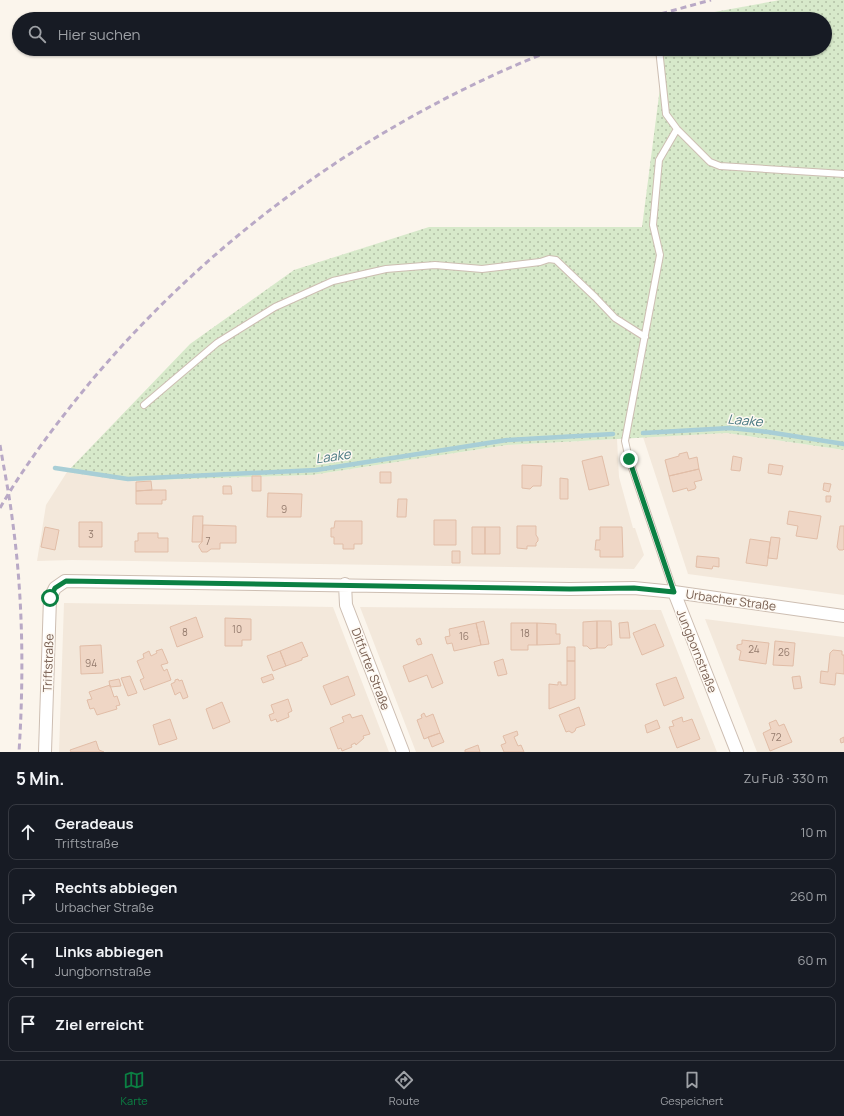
<!DOCTYPE html>
<html lang="de">
<head>
<meta charset="utf-8">
<style>
  :root { --surface:#171b24; --page:#242831; --text:#f1f3f6; --muted:#9ea1a6; --line:#363941; --accent:#0b8043 }
  body { margin:0; font-family:Manrope,sans-serif; background:var(--page); color:var(--text) }
  .stop { position:absolute; width:12px; height:12px; margin:-9px; border:3px solid #0b8043; border-radius:50%; background:#fff }
  .stop.end { background:#0b8043; border-color:#fff; box-shadow:0 1px 4px #0008 }
  .list { margin:0; padding:0; list-style:none }
  h2 { display:flex; justify-content:space-between; align-items:center; height:52px; margin:0; padding:0 16px; font-size:17px }
  h2 small { font-size:13px; font-weight:400; color:var(--muted) }
  .list li { display:grid; grid-template-columns:26px 1fr auto; gap:12px; align-items:center; box-sizing:border-box; height:56px; margin:0 8px 8px; padding:0 8px; border:1px solid var(--line); border-radius:8px }
  .list b { display:block; font-size:15px; white-space:nowrap }
  .list p { margin:0; font-size:13px; white-space:nowrap; color:var(--muted) }
  .list em { font-size:13px; font-style:normal; color:var(--muted) }
  .icon { flex:none; width:22px; height:22px; fill:none; stroke:currentColor; stroke-width:2; stroke-linecap:round; stroke-linejoin:round }
  .map { position:relative; flex:none; width:844px; height:752px; overflow:hidden }
  .search { position:absolute; background:var(--surface); box-shadow:0 1px 3px #0004; left:12px; right:12px; top:12px; height:44px; display:flex; align-items:center; gap:10px; box-sizing:border-box; padding:0 14px; border-radius:22px; color:var(--muted); font-size:15px }
  .sheet { height:308px; background:var(--surface) }
  nav { display:flex; justify-content:space-around; align-items:center; box-sizing:border-box; height:56px; border-top:1px solid var(--line); background:var(--surface); font-size:11px; color:var(--muted) }
  nav a { display:grid; justify-items:center; gap:2px }
  nav .on { color:var(--accent) }
  .map>svg:first-child { display:block }
  .residential { fill:#f3e8db }
  .grass { fill:url(#grass-dots) }
  .lines { fill:none; stroke-linecap:round; stroke-linejoin:round }
  .stream { stroke:#a8ced6; stroke-width:4.5 }
  .building { fill:#efd6c5; stroke:#e1bda7 }
  .service-casing { stroke:#cdbeb2; stroke-width:8 }
  .minor-casing { stroke:#cdbeb2; stroke-width:14 }
  .service { stroke:#fff; stroke-width:6 }
  .minor { stroke:#fff; stroke-width:12 }
  .rail { stroke:#b9a9c6; stroke-width:3; stroke-dasharray:6 4; stroke-linecap:butt }
  .route { stroke:#0b8043; stroke-width:5 }
  .labels { text-anchor:middle; dominant-baseline:central; stroke-width:3; stroke-linejoin:round; paint-order:stroke }
  .number-label { font-size:10px; fill:#947b6d }
  .street-label { font-size:12px; fill:#765d50; stroke:#fef9f2 }
  .water-label { font-size:13px; font-style:italic; fill:#477780; stroke:#fef9f2 }
</style>
</head>
<body>
<div class="map">
<svg width="844" height="752" viewBox="0 0 844 752">
  <defs>
    <pattern id="grass-dots" width="8" height="8" patternUnits="userSpaceOnUse"><rect width="8" height="8" fill="#d7e9ca"/><path d="M2 2h.1M6 6h.1" fill="none" stroke="#b3c0a6" stroke-width="1.8" stroke-linecap="round"/></pattern>
  </defs>
  <rect width="100%" height="100%" fill="#fbf5ec"/>
  <path class="residential" d="M727 433 844 450V595L688 574 643 437Z
    M617 439 619 477 633 528H635L644 555 634 569 72 560 37 561 46 505 67 472 127 481 312 475 507 445Z
    M64 603 333 607 389 752H59Z
    M360 607 661 610 717 752H416Z
    M705 619 844 637V752H757Z"/>
  <path class="grass" d="M780 0H844V450L727 433 507 445 312 475 127 481 67 472 190 344 294 270 429 227H642L665 49H825V19H676Z"/>
  <g class="lines">
    <path class="stream" d="M643 433 730 428 768 432 844 444
      M55 468 128 479 316 470 507 440 613 434"/>
  </g>
  <path class="building" d="M687 452 689 459 697 457 699 469 669 476 665 460 679 456V454Z
    M602 456 609 485 589 490 582 461Z
    M733 456 742 458 740 471 731 470Z
    M769 464 783 466 781 475 768 473Z
    M522 465 542 466 541 486H533L530 489 522 488Z
    M699 469 702 480 694 482 696 487 695 489 688 491 687 488 673 492 669 476Z
    M380 472H391V483H380Z
    M252 476H261V491H252Z
    M560 478 568 479V499H560Z
    M151 481 152 490 136 491V482Z
    M824 483 831 484 829 492 823 490Z
    M223 486H231L232 494H223Z
    M152 490H166V500H162V504H136V491Z
    M268 493 302 494 301 517H267Z
    M826 496H831L830 502H826Z
    M398 499H407L406 517H397Z
    M789 511 821 516 817 539 796 536 798 526 787 524Z
    M193 516H203L202 542H192Z
    M434 520H456V545H434Z
    M335 521H362V544H354V549H343V544H334V537H331V528H334Z
    M79 522H102V547H79Z
    M203 525 236 526V543H220V549H211L207 552H202L199 547V545L202 542Z
    M517 526H536V535L538 538V541L536 543V546H527V549L517 548Z
    M840 526H844V549L843 550H839L837 547Z
    M45 527 59 530 55 550 41 547Z
    M472 527H485V554H472Z
    M485 527H500V554H485Z
    M600 527H622L623 557H600V550H595L596 540H600Z
    M138 533H158V538H168V552H135V541H138Z
    M771 537 780 538 777 559 768 558Z
    M750 539 770 542 767 566 746 563Z
    M452 551H460V563H452Z
    M697 556 719 558V567L713 566 712 569 696 567Z
    M196 617 203 637 177 647 170 627Z
    M225 618 251 619V640H242V646H225Z
    M484 621 489 644 481 645 476 623Z
    M597 621V648L590 649 587 646H583V622Z
    M597 621H611L612 645H608L605 648H597Z
    M628 622 630 638H620L619 623Z
    M476 623 481 645 454 651 452 643 447 644 445 637 450 636 449 629Z
    M511 623H537V645H528V650H511Z
    M537 623 556 624V634H560V644L537 645Z
    M655 624 664 646 642 655 633 633Z
    M420 638 422 644 418 645 416 640Z
    M742 640 769 643 766 664 739 660 741 651 737 649V645L742 644Z
    M775 641 795 643 793 666 773 665Z
    M302 642 308 656 302 658V660L286 666 280 651Z
    M101 645 103 673 81 674 80 646Z
    M567 647H575V661H567Z
    M162 649 168 663 161 665 164 671 167 669 171 680 144 690 140 680 144 678 137 661 144 658 143 654 149 651 151 656 157 653 156 651Z
    M833 650 842 651V655H844V674L836 673 835 685 820 683 821 671 828 672 830 653Z
    M280 651 286 666 273 671 267 656Z
    M432 654 443 683 432 688 427 675 409 682 403 666Z
    M503 659 507 674 498 676 494 662Z
    M567 661H575V699L549 709V684L558 685V682H561V685H567Z
    M272 674 274 679 263 683 261 678Z
    M130 676 137 693 128 696 121 678Z
    M348 676 355 695 331 705 323 686Z
    M800 676 802 688 794 689 792 677Z
    M676 677 684 698 664 706 656 684Z
    M119 679 121 686 110 687 109 681Z
    M178 679 179 681 182 680 188 697 183 699 180 692 175 695 171 684 175 682V680Z
    M110 685 114 697 117 696 120 705 116 706 117 709 97 715 94 708 90 709 87 700 92 699 89 692Z
    M288 699 292 711 288 713 289 717 277 722 276 719 271 721 269 715 274 713 271 705Z
    M222 702 230 722 213 729 206 709Z
    M579 707 585 725 576 728 575 731 572 733 569 731 566 732 559 715Z
    M424 713 426 717 433 714 440 733 424 739 417 720 422 718 421 715Z
    M350 714 352 718 362 715 370 734 363 736 364 738 356 745 355 743 351 745 352 747 342 751 341 748 338 749 330 728 344 722 342 717Z
    M682 717 683 722 692 719 700 739 677 748 669 727 674 726 672 721Z
    M170 719 177 739 159 745 153 725Z
    M657 720 660 728 647 733 645 725Z
    M776 720 779 726 784 724 792 742 770 751 763 733 771 729 769 723Z
    M517 731 518 735 514 737 518 746 521 745 524 752H504L501 745 506 743 503 736Z
    M440 733 444 742 432 747 428 737Z
    M844 737V742L841 743 840 739Z
    M96 741 99 750 104 752H71L70 750Z
    M478 745 480 752H465V750Z"/>
  <g class="lines">
    <g class="service-casing">
      <path id="service" d="M659 49 666 114 677 129 710 162 720 166 844 174
        M144 405 217 343 275 307 333 281 386 269 435 265 482 269 540 262 549 259 556 260 595 297 615 318 645 337
        M674 592 629 459 625 441 660 255 653 225 659 160 677 129"/>
    </g>
    <g class="minor-casing">
      <path id="minor" d="M345 584 346 605 403 752
        M674 592 737 752
        M45 752 50 598 55 588 65 581 570 589 634 588 674 592 844 616"/>
    </g>
    <use href="#service" class="service"/>
    <use href="#minor" class="minor"/>
    <path class="rail" d="M642 19 711 0
      M0 445C4 469 9 493 12 517 23 595 24 674 19 752
      M0 508C26 463 59 420 92 380 216 233 376 119 555 49"/>
  </g>
  <g class="lines">
    <path class="route" d="M50 598 55 588 66 581 570 589 634 588 674 592 629 459"/>
  </g>
  <g class="labels">
    <g class="number-label">
      <text x="284" y="509">9</text>
      <text x="91" y="534">3</text>
      <text x="208" y="541">7</text>
      <text x="237" y="629">10</text>
      <text x="185" y="632">8</text>
      <text x="525" y="633">18</text>
      <text x="464" y="636">16</text>
      <text x="754" y="649">24</text>
      <text x="784" y="652">26</text>
      <text x="91" y="663">94</text>
      <text x="776" y="737">72</text>
    </g>
    <g class="street-label">
      <text transform="translate(731 600) rotate(8)">Urbacher Straße</text>
      <text transform="translate(697 651) rotate(68)">Jungbornstraße</text>
      <text transform="translate(48 663) rotate(-88)">Triftstraße</text>
      <text transform="translate(371 669) rotate(69)">Ditfurter Straße</text>
    </g>
    <g class="water-label">
      <text transform="translate(745 420) rotate(5)">Laake</text>
      <text transform="translate(333 456) rotate(-8)">Laake</text>
    </g>
  </g>
</svg>
<div class="stop" style="left:50px;top:598px"></div>
<div class="stop end" style="left:629px;top:459px"></div>
<div class="search"><svg class="icon" aria-label="search" viewBox="0 0 24 24"><circle cx="10" cy="10" r="6"/><path d="M15 15l6 6"/></svg>Hier suchen</div>
</div>
<section class="sheet">
<h2>5 Min.<small>Zu Fuß · 330 m</small></h2>
<ul class="list">
<li><svg class="icon" aria-label="ahead" viewBox="0 0 24 24"><path d="M12 20V5M6 11l6-6 6 6"/></svg><div><b>Geradeaus</b><p>Triftstraße</p></div><em>10 m</em></li>
<li><svg class="icon" aria-label="right" viewBox="0 0 24 24"><path d="M7 20v-9h11M14 6l5 5-5 5"/></svg><div><b>Rechts abbiegen</b><p>Urbacher Straße</p></div><em>260 m</em></li>
<li><svg class="icon" aria-label="left" viewBox="0 0 24 24"><path d="M17 20v-9H6M10 6l-5 5 5 5"/></svg><div><b>Links abbiegen</b><p>Jungbornstraße</p></div><em>60 m</em></li>
<li><svg class="icon" aria-label="arrive" viewBox="0 0 24 24"><path d="M6 21V4h12l-3 4 3 4H6"/></svg><div><b>Ziel erreicht</b></div></li>
</ul>
</section>
<nav>
<a class="on"><svg class="icon" aria-label="map" viewBox="0 0 24 24"><path d="M3 6l6-2 6 2 6-2v14l-6 2-6-2-6 2zM9 4v14M15 6v14"/></svg>Karte</a>
<a><svg class="icon" aria-label="directions" viewBox="0 0 24 24"><path d="M12 3l9 9-9 9-9-9zM9 14v-3h6M13 9l2 2-2 2"/></svg>Route</a>
<a><svg class="icon" aria-label="saved" viewBox="0 0 24 24"><path d="M7 4h10v16l-5-4-5 4z"/></svg>Gespeichert</a>
</nav>
</body>
</html>
